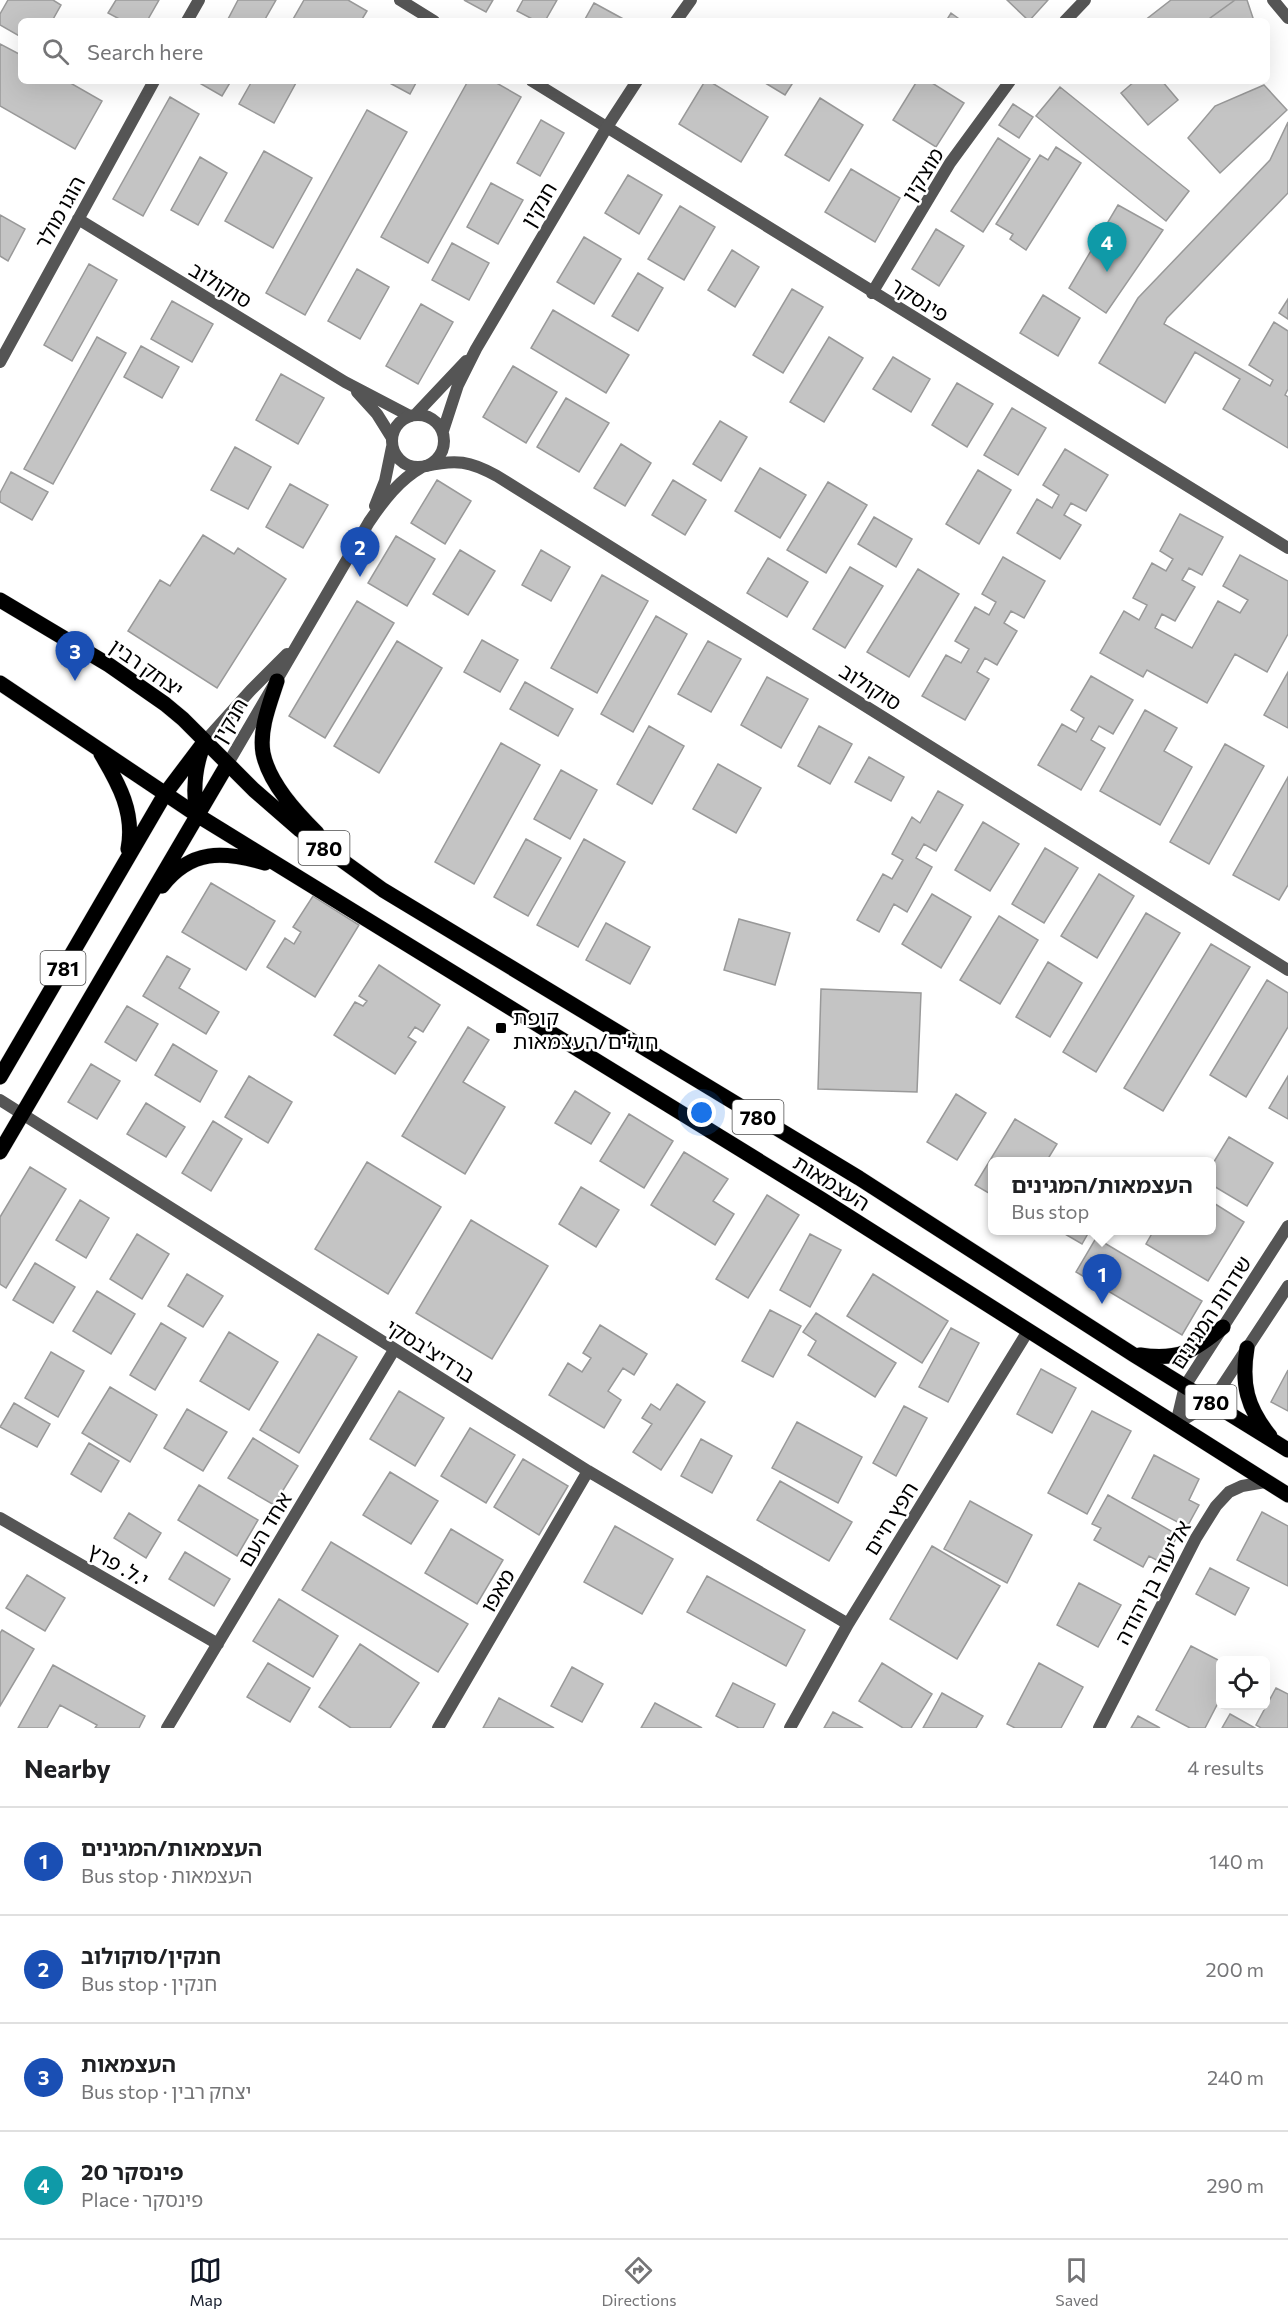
<!DOCTYPE html>
<html lang="en">
<head>
<meta charset="utf-8">
<style>
  :root { --surface:#fff; --page:#f6f6f6; --text:#202124; --muted:#757577; --line:#e0e0e0; --accent:#111827 }
  body { margin:0; font-family:Commissioner,"Noto Sans Hebrew",sans-serif; background:var(--page); color:var(--text) }
  .controls { position:absolute; right:18px; bottom:18px; display:grid; overflow:hidden; border-radius:9px; box-shadow:0 6px 24px #0002 }
  .controls button { width:54px; height:54px; display:grid; place-items:center; padding:0; border:0; border-bottom:2px solid var(--line); background:var(--surface); color:var(--text); font:30px sans-serif }
  .you { position:absolute; left:702px; top:1113px; width:21px; height:21px; margin:-15px; border:4px solid #fff; border-radius:50%; background:#1a73e8; box-shadow:0 0 0 9px #1a73e833 }
  .badge { display:grid; place-items:center; width:39px; height:39px; border-radius:50%; background:var(--accent); color:#fff; font-size:20px; font-weight:700 }
  .pin { position:absolute; translate:-50% -50px; filter:drop-shadow(0 2px 3px #0008) }
  .pin::after { content:''; position:absolute; top:32px; width:21px; height:18px; background:inherit; clip-path:polygon(0 0,100% 0,50% 100%) }
  .popup { position:absolute; left:988px; top:1157px; width:228px; height:78px; box-sizing:border-box; display:grid; place-content:center; border-radius:9px; background:var(--surface); filter:drop-shadow(0 2px 4px #0005); font-size:20px; white-space:nowrap; color:var(--muted) }
  .popup b { font-size:22px; color:var(--text) }
  .popup::after { content:''; position:absolute; left:50%; top:100%; margin-left:-12px; border:12px solid transparent; border-top-color:var(--surface) }
  .list { margin:0; padding:0; list-style:none }
  h2 { display:flex; justify-content:space-between; align-items:center; height:78px; margin:0; padding:0 24px; font-size:26px }
  h2 small { font-size:20px; font-weight:400; color:var(--muted) }
  .list li { display:grid; grid-template-columns:39px 1fr auto; gap:18px; align-items:center; box-sizing:border-box; height:108px; padding:0 24px; border-top:2px solid var(--line) }
  .list b { display:block; font-size:22px; white-space:nowrap }
  .list p { margin:0; font-size:20px; white-space:nowrap; color:var(--muted) }
  .list em { font-size:20px; font-style:normal; color:var(--muted) }
  .icon { flex:none; width:33px; height:33px; fill:none; stroke:currentColor; stroke-width:2; stroke-linecap:round; stroke-linejoin:round }
  .map { position:relative; flex:none; width:1288px; height:1728px; overflow:hidden }
  .search { position:absolute; background:var(--surface); box-shadow:0 6px 24px #0002; left:18px; right:18px; top:18px; height:66px; display:flex; align-items:center; gap:15px; box-sizing:border-box; padding:0 21px; border-radius:9px; color:var(--muted); font-size:22px }
  .sheet { height:510px; background:var(--surface) }
  nav { display:flex; justify-content:space-around; align-items:center; box-sizing:border-box; height:84px; border-top:2px solid var(--line); background:var(--surface); font-size:16px; color:var(--muted) }
  nav a { display:grid; justify-items:center; gap:3px }
  nav .on { color:var(--accent) }
  .map>svg:first-child { display:block }
  .building { fill:#c4c4c4; stroke:#999; stroke-width:1.5 }
  .lines { fill:none; stroke-linecap:round; stroke-linejoin:round }
  .primary-casing { stroke:#dbdbdb; stroke-width:16 }
  .minor { stroke:#555; stroke-width:12 }
  .tertiary { stroke:#555; stroke-width:12 }
  .primary { stroke:#000; stroke-width:15 }
  .poi-dot { fill:#000; stroke:#fff; stroke-width:2 }
  .labels { text-anchor:middle; dominant-baseline:central; stroke-width:5; stroke-linejoin:round; paint-order:stroke }
  .shield { fill:#fff; stroke:#4c4c4c; stroke-width:1.5 }
  .shield-label { font-size:20px; font-weight:bold; fill:#000 }
  .street-label { font-size:21px; fill:#000; stroke:#fff }
  .poi-label { font-size:21px; fill:#000; stroke:#fff; text-anchor:start }
</style>
</head>
<body>
<div class="map">
<svg width="1288" height="1728" viewBox="0 0 1288 1728">
  <rect width="100%" height="100%" fill="#fff"/>
  <path class="building" d="M8 0H53L61 5 52 21H21V37L0 25V14Z
    M116 0H159L147 21H123L108 13Z
    M238 0H276L264 21H227Z
    M304 0H348L367 11 361 21H292Z
    M464 0H493L486 12Z
    M523 0H557L545 21H536L517 11Z
    M1007 0H1048L1029 21Z
    M1171 0H1235L1206 21H1144Z
    M1235 0H1247L1254 21H1206Z
    M594 3 627 21H584Z
    M951 13 962 21H946Z
    M0 44 21 55V81H67L102 101 75 149 0 106Z
    M196 81H231L222 96Z
    M252 81H297L274 123 239 104Z
    M386 81H417L410 94Z
    M468 81H493L521 97 428 263 381 237Z
    M705 81H709L768 117 741 162 679 124Z
    M762 81H794L785 95Z
    M917 81H929L964 103 936 147 893 120Z
    M1135 81H1162L1178 100 1148 125 1121 93Z
    M1264 85 1287 110 1220 173 1188 138 1215 106Z
    M1060 87 1189 191 1166 221 1036 116Z
    M170 97 199 114 143 216 113 199Z
    M820 98 863 125 829 181 785 155Z
    M1013 104 1033 117 1019 138 999 125Z
    M367 110 407 132 305 315 266 293Z
    M541 120 564 133 540 176 517 163Z
    M1288 122V193L1167 318 1164 324 1270 386 1273 380 1249 365 1274 322 1288 331V389L1285 395 1288 397V448L1223 409 1240 379 1195 352 1165 403 1099 363 1138 298 1270 160Z
    M998 138 1030 159 983 232 951 211Z
    M1056 147 1081 163 1026 250 1010 239 1013 234 996 224 1040 155 1048 160Z
    M264 151 312 178 273 248 225 221Z
    M200 157 227 173 198 225 171 210Z
    M851 169 900 198 875 242 825 212Z
    M628 175 662 195 639 234 605 213Z
    M491 183 523 200 498 244 467 227Z
    M1118 205 1163 230 1106 313 1069 288Z
    M680 206 715 227 684 280 648 259Z
    M0 215 25 229 8 261 0 256Z
    M936 229 964 246 939 286 912 269Z
    M584 237 621 259 594 304 557 282Z
    M452 243 489 263 469 300 432 280Z
    M732 250 759 267 735 307 708 290Z
    M89 264 117 280 72 361 44 345Z
    M357 269 389 287 360 339 328 321Z
    M638 273 663 288 638 331 612 316Z
    M792 289 823 307 783 373 753 355Z
    M1043 295 1080 318 1058 356 1020 333Z
    M1288 299V319L1279 313Z
    M172 301 213 324 192 362 151 339Z
    M421 304 453 322 418 384 386 366Z
    M553 310 629 355 606 393 531 348Z
    M97 337 126 353 53 484 24 469Z
    M829 337 863 358 824 422 790 402Z
    M141 346 179 367 162 398 124 377Z
    M893 357 930 379 911 412 873 389Z
    M513 366 557 392 526 443 483 417Z
    M281 374 324 398 298 444 256 420Z
    M957 383 993 404 967 447 932 425Z
    M566 398 609 423 579 472 537 447Z
    M1012 408 1046 428 1018 475 984 455Z
    M720 421 747 437 721 481 693 464Z
    M621 444 651 463 625 506 594 488Z
    M235 447 271 467 248 509 211 490Z
    M1065 449 1108 475 1086 511 1071 503 1064 515 1081 525 1060 559 1017 533 1037 499 1052 508 1059 495 1043 485Z
    M760 468 806 495 780 538 735 511Z
    M978 470 1011 490 979 544 946 524Z
    M11 472 48 492 32 520 0 502V493Z
    M437 480 471 501 445 544 411 523Z
    M673 480 706 500 685 535 652 515Z
    M828 482 867 505 826 573 787 550Z
    M290 484 328 505 303 548 266 527Z
    M1180 514 1223 537 1202 575 1189 568 1182 580 1195 587 1175 621 1162 614 1155 628 1192 648 1218 601 1240 613 1248 600 1223 586 1240 555 1288 581V634L1267 672 1235 654 1207 703 1147 670 1143 677 1100 653 1124 611 1139 620 1147 605 1133 598 1152 563 1166 571 1173 559 1160 551Z
    M874 517 912 539 896 567 858 544Z
    M203 535 234 554 238 548 286 579 217 688 128 631 160 580 170 586Z
    M396 536 435 559 407 606 368 583Z
    M460 550 495 571 468 615 433 594Z
    M541 550 570 567 551 601 522 585Z
    M1003 557 1045 581 1024 618 1011 611 1004 623 1017 631 997 665 985 658 977 672 989 679 965 720 922 696 946 655 961 663 969 649 955 641 975 607 989 615 996 602 982 594Z
    M768 558 808 582 787 617 747 593Z
    M850 567 883 586 845 648 813 629Z
    M918 569 959 594 909 677 867 652Z
    M602 575 648 601 597 693 551 668Z
    M357 601 394 623 325 738 289 716Z
    M656 616 687 634 633 732 601 714Z
    M482 640 518 660 500 692 464 672Z
    M397 641 442 668 379 773 334 746Z
    M708 641 741 659 711 712 678 694Z
    M1288 672V728L1264 715Z
    M1091 676 1133 700 1113 734 1099 726 1091 740 1105 748 1081 790 1038 765 1062 724 1076 732 1084 718 1071 710Z
    M767 677 808 699 781 748 741 725Z
    M525 682 573 709 558 736 510 709Z
    M1145 710 1177 728 1164 751 1192 767 1160 825 1100 791Z
    M649 726 684 746 652 804 617 784Z
    M819 726 852 744 830 784 798 766Z
    M501 743 540 765 474 884 435 862Z
    M1225 744 1264 766 1209 864 1170 842Z
    M869 757 904 777 891 801 855 782Z
    M718 764 761 788 736 833 693 809Z
    M561 770 597 790 570 839 534 819Z
    M1288 777V885L1279 900 1233 875Z
    M938 791 963 805 936 851 924 844 916 858 932 867 907 912 894 904 879 932 857 920 883 874 892 879 903 860 892 854 912 817 920 823Z
    M983 822 1019 844 990 891 955 870Z
    M526 839 561 858 528 916 494 897Z
    M584 839 625 862 578 947 537 925Z
    M1045 848 1078 868 1044 923 1012 904Z
    M1099 874 1134 896 1097 958 1061 936Z
    M211 883 275 921 246 970 182 932Z
    M932 894 971 917 941 968 902 944Z
    M313 896 359 925 315 997 267 967 285 938 294 944 301 932 293 927Z
    M1146 913 1180 933 1096 1072 1063 1052Z
    M999 916 1038 940 1000 1004 960 980Z
    M739 919 790 933 775 985 724 970Z
    M606 923 650 947 630 984 586 960Z
    M1211 944 1250 967 1163 1111 1124 1088Z
    M167 956 190 969 179 988 219 1012 206 1034 143 996Z
    M1048 962 1082 983 1050 1037 1016 1017Z
    M379 965 440 1005 423 1032 415 1027 408 1037 416 1042 395 1074 334 1035 355 1002 363 1006 367 1001 359 996Z
    M1267 980 1288 993V1027L1246 1097 1210 1075Z
    M821 989 921 993 917 1092 818 1089Z
    M127 1006 158 1024 136 1061 105 1042Z
    M468 1027 489 1040 463 1082 505 1107 465 1174 402 1136Z
    M173 1044 217 1071 200 1102 155 1075Z
    M91 1064 120 1081 97 1119 68 1102Z
    M249 1076 292 1102 268 1143 225 1117Z
    M1288 1076V1119L1269 1108Z
    M575 1091 610 1113 591 1144 555 1123Z
    M956 1094 986 1113 957 1160 927 1142Z
    M146 1103 185 1127 166 1157 127 1134Z
    M629 1114 673 1141 644 1188 600 1161Z
    M1015 1119 1057 1144 1046 1162H992V1195L975 1185Z
    M213 1121 242 1139 211 1191 182 1173Z
    M1229 1137 1273 1163 1247 1206 1212 1185V1165Z
    M684 1152 728 1179 713 1201 734 1214 715 1245 651 1205Z
    M367 1162 441 1207 388 1294 315 1249Z
    M30 1167 66 1189 6 1288 0 1284V1217Z
    M581 1187 619 1210 596 1247 559 1224Z
    M767 1195 799 1215 748 1298 716 1279Z
    M80 1200 109 1218 86 1258 56 1240Z
    M1212 1202 1244 1222 1208 1281 1146 1244 1154 1230H1212Z
    M471 1220 548 1266 492 1359 416 1313Z
    M1058 1230H1090L1082 1244Z
    M137 1234 169 1254 142 1299 110 1279Z
    M810 1234 841 1250 810 1307 780 1290Z
    M1096 1238 1202 1301 1182 1335 1076 1272Z
    M35 1263 75 1287 53 1323 13 1300Z
    M187 1274 223 1296 203 1327 168 1306Z
    M873 1274 948 1321 922 1363 847 1316Z
    M97 1291 135 1314 111 1354 73 1331Z
    M770 1310 801 1326 773 1377 742 1361Z
    M816 1313 896 1363 875 1397 808 1355 816 1341 803 1332Z
    M161 1323 186 1338 155 1390 130 1375Z
    M600 1325 647 1354 634 1375 623 1368 608 1391 621 1400 604 1428 549 1395 568 1363 582 1372 591 1358 583 1353Z
    M951 1328 979 1343 948 1402 919 1387Z
    M229 1332 278 1362 249 1410 200 1381Z
    M318 1334 357 1357 299 1453 260 1430Z
    M51 1352 84 1371 58 1417 25 1398Z
    M1041 1369 1076 1388 1052 1433 1017 1414Z
    M1288 1370V1411L1271 1402Z
    M677 1384 705 1402 661 1470 633 1452 652 1424 642 1418 651 1404 660 1410Z
    M110 1387 157 1415 130 1462 82 1433Z
    M399 1391 444 1418 415 1466 370 1439Z
    M14 1403 50 1424 37 1447 0 1427Z
    M904 1406 927 1418 896 1476 873 1463Z
    M187 1409 227 1432 203 1471 164 1448Z
    M1092 1411 1131 1431 1087 1514 1048 1493Z
    M797 1422 862 1457 838 1503 772 1468Z
    M470 1428 515 1455 486 1503 441 1476Z
    M253 1438 298 1466 274 1505 228 1478Z
    M701 1439 732 1456 712 1493 681 1476Z
    M89 1443 119 1461 101 1492 71 1474Z
    M1154 1455 1199 1479 1189 1500 1199 1505 1187 1527 1132 1498Z
    M523 1459 568 1486 539 1535 494 1507Z
    M390 1472 438 1501 411 1544 363 1515Z
    M780 1481 852 1522 829 1561 757 1520Z
    M199 1485 258 1520 237 1556 178 1520Z
    M1108 1495 1178 1535 1162 1563 1149 1556 1143 1567 1094 1540 1101 1528 1092 1524Z
    M970 1501 1032 1535 1007 1583 944 1549Z
    M1262 1512 1288 1526V1586L1237 1560Z
    M129 1513 161 1533 146 1558 114 1538Z
    M615 1526 673 1559 642 1614 584 1582Z
    M451 1529 503 1560 477 1604 425 1573Z
    M331 1542 468 1624 438 1672 302 1590Z
    M932 1546 1000 1586 957 1659 890 1619Z
    M185 1552 230 1579 214 1606 169 1579Z
    M1210 1568 1249 1588 1235 1615 1196 1594Z
    M27 1575 65 1598 45 1631 6 1608Z
    M707 1576 805 1630 786 1666 687 1612Z
    M1079 1583 1121 1605 1098 1647 1057 1625Z
    M279 1599 338 1636 313 1677 253 1641Z
    M2 1630 34 1649 0 1706V1633Z
    M360 1644 419 1683 390 1728H351L319 1707Z
    M1191 1646 1220 1661V1699L1205 1728H1190L1156 1710Z
    M268 1663 310 1688 290 1722 247 1697Z
    M882 1663 932 1694 911 1728H903L859 1701Z
    M1039 1663 1083 1687 1061 1728H1015L1007 1724Z
    M53 1665 145 1716 139 1728H95L97 1725 60 1705 47 1728H18Z
    M572 1667 603 1684 582 1722 551 1706Z
    M733 1683 775 1704 763 1728H739L716 1716Z
    M1276 1688 1288 1694V1728H1261L1256 1725Z
    M942 1693 983 1716 976 1728H923Z
    M499 1698 554 1728H483Z
    M655 1703 702 1728H641Z
    M833 1712 863 1728H824Z
    M1230 1714 1255 1728H1222Z
    M1138 1716 1160 1728H1131Z"/>
  <g class="lines">
    <g class="primary-casing">
      <path id="primary" d="M0 600 109 665 165 704 183 719 254 790 300 830 383 890 859 1178 1134 1355 1288 1450
        M277 681C270 703 259 729 263 753 269 783 296 812 317 833
        M0 683 197 815 821 1199 1288 1495
        M101 754C119 784 135 813 128 849
        M197 815C193 792 194 771 202 749
        M162 886C191 849 223 851 265 863
        M0 1077 165 794 205 741
        M0 1152 227 765
        M1247 1348C1241 1384 1247 1408 1270 1436
        M1140 1355C1179 1361 1194 1351 1223 1327"/>
    </g>
    <path class="minor" d="M400 0 434 21
      M1273 0 1288 18
      M187 21 199 0
      M1065 21 1085 0
      M532 81 1288 548
      M78 219 345 382 410 416
      M872 293 950 163 1010 81
      M0 362 154 81
      M357 392 377 414 392 438
      M426 466C456 459 470 461 497 476L1288 970
      M0 1100 588 1471 848 1624
      M0 1518 218 1644
      M167 1728 394 1350
      M438 1728 588 1471
      M790 1728 848 1624 1028 1331
      M1099 1728 1196 1538 1216 1506 1229 1492 1242 1486 1265 1482"/>
    <path class="tertiary" d="M676 21 691 0
      M392 441a26 26 0 1 1 52 0a26 26 0 1 1-52 0Z
      M415 415 466 361
      M443 431 458 385 476 349 607 127 637 81
      M375 506 385 481 392 447
      M205 741 251 690 287 654
      M227 765 369 522C384 500 399 480 422 467
      M1176 1424 1185 1386 1288 1226
      M1176 1424 1211 1403 1288 1286"/>
    <use href="#primary" class="primary"/>
  </g>
  <rect class="poi-dot" x="495" y="1022" width="12" height="12" rx="3"/>
  <g class="labels">
    <g class="shield">
      <rect x="298.5" y="831" width="51" height="34" rx="4.5"/>
      <rect x="40.5" y="951" width="45" height="34" rx="4.5"/>
      <rect x="732.5" y="1100" width="51" height="34" rx="4.5"/>
      <rect x="1185.5" y="1385" width="51" height="34" rx="4.5"/>
    </g>
    <g class="shield-label">
      <text x="324" y="848">780</text>
      <text x="63" y="968">781</text>
      <text x="758" y="1117">780</text>
      <text x="1211" y="1402">780</text>
    </g>
    <g class="street-label">
      <text transform="translate(922 174) rotate(-58)">מוצקין</text>
      <text transform="translate(538 204) rotate(-59)">חנקין</text>
      <text transform="translate(59 212) rotate(-61)">הוגו מולר</text>
      <text transform="translate(221 284) rotate(31)">סוקולוב</text>
      <text transform="translate(920 299) rotate(32)">פינסקר</text>
      <text transform="translate(147 667) rotate(35)">יצחק רבין</text>
      <text transform="translate(871 686) rotate(32)">סוקולוב</text>
      <text transform="translate(229 720) rotate(-59)">חנקין</text>
      <text transform="translate(832 1182) rotate(32)">העצמאות</text>
      <text transform="translate(1210 1312) rotate(-57)">שדרות המגינים</text>
      <text transform="translate(431 1350) rotate(32)">ברדיצ'בסקי</text>
      <text transform="translate(890 1518) rotate(-58)">חפץ חיים</text>
      <text transform="translate(264 1529) rotate(-59)">אחד העם</text>
      <text transform="translate(119 1564) rotate(30)">י.ל. פרץ</text>
      <text transform="translate(1152 1582) rotate(-62)">אליעזר בן יהודה</text>
      <text transform="translate(497 1590) rotate(-60)">מאפו</text>
    </g>
    <g class="poi-label">
      <text x="513" y="1016">קופת<tspan x="513" dy="24">חולים/העצמאות</tspan></text>
    </g>
  </g>
</svg>
<div class="controls">
<button><svg class="icon" aria-label="locate" viewBox="0 0 24 24"><circle cx="12" cy="12" r="6"/><path d="M12 2v4M12 18v4M2 12h4M18 12h4"/></svg></button>
</div>
<div class="you"></div>
<div class="pin badge" style="left:1102px;top:1304px;background:#1a4fb4">1</div>
<div class="popup"><b>העצמאות/המגינים</b>Bus stop</div>
<div class="pin badge" style="left:360px;top:577px;background:#1a4fb4">2</div>
<div class="pin badge" style="left:75px;top:681px;background:#1a4fb4">3</div>
<div class="pin badge" style="left:1107px;top:272px;background:#0f9aa8">4</div>
<div class="search"><svg class="icon" aria-label="search" viewBox="0 0 24 24"><circle cx="10" cy="10" r="6"/><path d="M15 15l6 6"/></svg>Search here</div>
</div>
<section class="sheet">
<h2>Nearby<small>4 results</small></h2>
<ul class="list">
<li><span class="badge" style="background:#1a4fb4">1</span><div><b>העצמאות/המגינים</b><p>Bus stop · העצמאות</p></div><em>140 m</em></li>
<li><span class="badge" style="background:#1a4fb4">2</span><div><b>חנקין/סוקולוב</b><p>Bus stop · חנקין</p></div><em>200 m</em></li>
<li><span class="badge" style="background:#1a4fb4">3</span><div><b>העצמאות</b><p>Bus stop · יצחק רבין</p></div><em>240 m</em></li>
<li><span class="badge" style="background:#0f9aa8">4</span><div><b>פינסקר 20</b><p>Place · פינסקר</p></div><em>290 m</em></li>
</ul>
</section>
<nav>
<a class="on"><svg class="icon" aria-label="map" viewBox="0 0 24 24"><path d="M3 6l6-2 6 2 6-2v14l-6 2-6-2-6 2zM9 4v14M15 6v14"/></svg>Map</a>
<a><svg class="icon" aria-label="directions" viewBox="0 0 24 24"><path d="M12 3l9 9-9 9-9-9zM9 14v-3h6M13 9l2 2-2 2"/></svg>Directions</a>
<a><svg class="icon" aria-label="saved" viewBox="0 0 24 24"><path d="M7 4h10v16l-5-4-5 4z"/></svg>Saved</a>
</nav>
</body>
</html>
